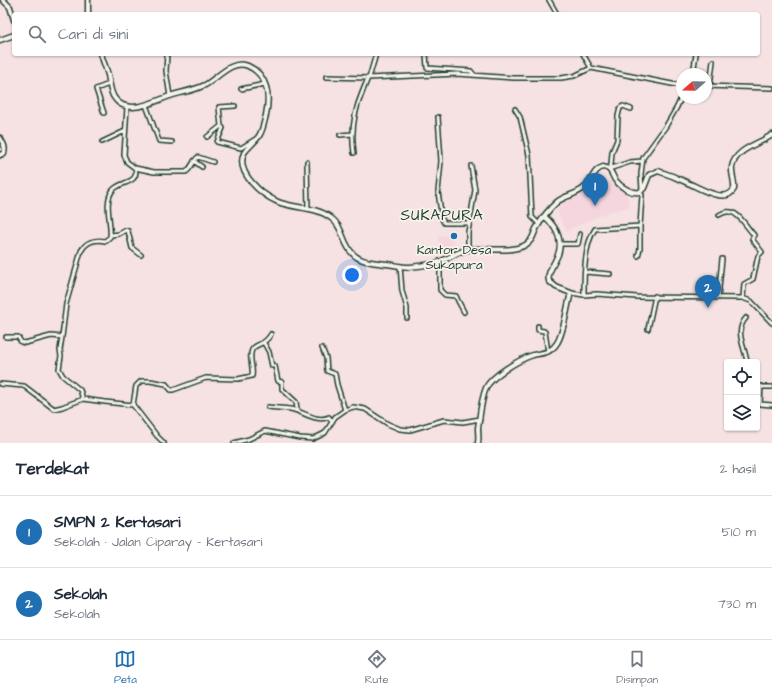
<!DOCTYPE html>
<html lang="id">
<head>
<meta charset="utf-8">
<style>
  :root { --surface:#fff; --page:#f6f6f7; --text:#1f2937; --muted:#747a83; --line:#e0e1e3; --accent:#1f6fb2 }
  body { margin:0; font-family:"Architects Daughter",sans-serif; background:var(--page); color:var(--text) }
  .controls { position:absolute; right:12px; bottom:12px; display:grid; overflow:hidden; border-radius:4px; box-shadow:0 1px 3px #0004 }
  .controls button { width:36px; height:36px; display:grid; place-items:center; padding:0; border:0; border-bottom:1px solid var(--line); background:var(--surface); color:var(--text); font:20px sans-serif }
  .compass { position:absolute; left:676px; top:68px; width:36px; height:36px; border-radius:50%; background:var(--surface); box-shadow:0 1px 3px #0004; rotate:250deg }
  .you { position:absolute; left:352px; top:275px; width:14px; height:14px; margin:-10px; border:3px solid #fff; border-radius:50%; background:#1a73e8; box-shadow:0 0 0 6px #1a73e833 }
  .badge { display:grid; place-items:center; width:26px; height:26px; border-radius:50%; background:var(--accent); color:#fff; font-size:13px; font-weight:700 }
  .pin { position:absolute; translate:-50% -33px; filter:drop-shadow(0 1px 2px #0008) }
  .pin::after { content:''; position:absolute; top:21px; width:14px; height:12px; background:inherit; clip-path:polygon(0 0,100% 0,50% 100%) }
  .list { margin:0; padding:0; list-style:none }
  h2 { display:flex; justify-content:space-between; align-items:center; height:52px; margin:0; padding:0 16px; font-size:17px }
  h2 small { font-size:13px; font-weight:400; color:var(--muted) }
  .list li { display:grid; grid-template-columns:26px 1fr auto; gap:12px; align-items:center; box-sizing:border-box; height:72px; padding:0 16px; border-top:1px solid var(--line) }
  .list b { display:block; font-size:15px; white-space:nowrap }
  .list p { margin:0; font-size:13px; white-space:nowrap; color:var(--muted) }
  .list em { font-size:13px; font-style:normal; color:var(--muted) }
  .icon { flex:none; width:22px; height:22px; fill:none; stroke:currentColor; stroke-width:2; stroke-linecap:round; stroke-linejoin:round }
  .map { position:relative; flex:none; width:772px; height:443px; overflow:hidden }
  .search { position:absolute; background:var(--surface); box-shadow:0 1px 3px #0004; left:12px; right:12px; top:12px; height:44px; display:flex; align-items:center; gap:10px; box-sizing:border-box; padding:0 14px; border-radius:4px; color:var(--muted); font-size:15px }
  .sheet { height:196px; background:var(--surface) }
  nav { display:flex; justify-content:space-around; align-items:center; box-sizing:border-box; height:56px; border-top:1px solid var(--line); background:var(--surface); font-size:11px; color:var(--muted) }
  nav a { display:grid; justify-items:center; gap:2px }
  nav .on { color:var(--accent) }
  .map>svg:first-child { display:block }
  .built { fill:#f5d6de }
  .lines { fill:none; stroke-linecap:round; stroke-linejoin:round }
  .street-casing { stroke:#1f3d34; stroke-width:6 }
  .secondary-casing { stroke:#1f3d34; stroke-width:7 }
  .street { stroke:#f7f3e8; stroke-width:3 }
  .secondary { stroke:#f7f3e8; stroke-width:4 }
  .poi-dot { fill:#1f6fb2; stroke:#f7f3e8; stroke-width:1.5 }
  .labels { text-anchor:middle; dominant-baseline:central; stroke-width:3.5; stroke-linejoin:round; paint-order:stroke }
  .poi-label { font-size:13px; fill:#1f3d34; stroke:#f7f3e8 }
  .quarter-label { font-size:15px; letter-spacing:1px; fill:#1f3d34; stroke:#f7f3e8 }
</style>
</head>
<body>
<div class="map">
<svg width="772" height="443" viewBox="0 0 772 443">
  <rect width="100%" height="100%" fill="#f6e2e2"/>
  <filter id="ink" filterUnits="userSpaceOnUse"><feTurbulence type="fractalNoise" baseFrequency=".025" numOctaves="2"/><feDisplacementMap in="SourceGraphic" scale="8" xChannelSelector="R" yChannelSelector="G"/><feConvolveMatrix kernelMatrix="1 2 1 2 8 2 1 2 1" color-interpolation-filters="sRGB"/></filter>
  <g filter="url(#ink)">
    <path class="built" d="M605 181 616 183 626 192 630 207 608 212 566 231 557 211 562 204Z
      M438 236H452L457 250 441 258 439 252Z"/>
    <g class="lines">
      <g class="street-casing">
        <path id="street" d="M549 0 557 14
          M167 54 166 71 170 96
          M426 54 427 68 471 71 474 75
          M583 54 591 68
          M693 74 696 54
          M326 77 368 78
          M369 78 376 54
          M706 86 772 88
          M710 86 713 61
          M241 89 265 84
          M146 105 159 141 172 142
          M515 109 520 117 529 155 532 217 539 224
          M104 113 96 89 109 84
          M438 117 441 161 438 192 442 219 444 223H469
          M221 126 219 107 235 106
          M340 135 352 134
          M207 137 221 126 223 128 217 142 241 148 254 140
          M102 142 125 131
          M354 153C351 133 354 112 362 93 364 88 366 83 368 78L457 74 514 78H561L574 76 591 68 682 86
          M194 161 202 167
          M307 162 308 209
          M135 168 154 172H186C191 169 193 161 198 157L213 162
          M609 169 611 165 612 152 617 140 618 116 620 108 623 106 631 109
          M609 169 630 162 642 161
          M642 190 641 174 643 158 666 126 677 107 682 96
          M719 215C722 213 727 211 731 212 740 214 748 229 754 235L752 239 762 252 758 256 753 279 744 284 743 298
          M111 235 119 234 126 230 128 231 132 248 141 255
          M560 244H578L580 234
          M468 249V232L475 190 471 166
          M638 256 640 249V226L642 195 640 192
          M440 261V290L445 295 456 296C458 302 461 306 464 312
          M400 266 402 291 407 308V318
          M585 272 610 274
          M571 293 584 295 597 294 637 297 742 298 751 301 772 323
          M584 295C584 276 584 245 595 229L640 226
          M718 298 722 259
          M746 318C734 331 745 347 747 362
          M538 326V330L544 331 545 332 548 352
          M648 329 655 296
          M6 337H18L21 342 25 343 51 336 62 337
          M264 343 269 352 272 366H275L278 381 282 382V389L296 402 297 409 299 412
          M322 348 326 358 327 371 335 374 337 385 345 410
          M0 384 24 386 54 409 62 407 83 399 105 402 133 405 157 436 164 443
          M761 386 760 404 772 405
          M757 387H772
          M83 399 80 390 63 376 59 369 61 356 60 350 62 337 66 304 81 251C86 242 95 239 105 241L110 237C112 223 103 202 113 190 120 181 140 184 135 168L127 162 124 155 127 107
          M133 405 136 386 141 381H150L166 384 171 390H173L206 378 238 379 252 376C254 368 248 357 252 350 255 343 265 346 271 334
          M268 407C275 408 283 408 290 409 303 411 316 423 329 417L332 422
          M234 443 249 439 265 431 300 438 313 439 325 433 335 417 345 410 353 407 365 409 388 424 400 429 410 430 444 420 463 422 480 419"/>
      </g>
      <g class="secondary-casing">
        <path id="secondary" d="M3 0 10 7 14 20
          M88 14V0
          M0 40 14 35
          M101 54C103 61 106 68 108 75 110 84 110 94 116 100 120 105 127 107 133 107 146 107 160 99 173 95 183 92 195 90 205 85 218 78 232 59 248 66 268 75 270 96 266 115 264 122 263 130 259 136 255 142 248 147 244 153 235 173 262 195 278 202 295 209 316 206 331 218 341 225 342 237 348 247 356 263 372 262 387 264 395 265 402 267 409 267 419 266 430 265 439 262 450 258 459 250 471 249 485 248 519 254 529 242 533 239 534 233 536 229 541 220 549 209 557 202 565 195 578 195 586 186 593 179 593 170 603 167 611 168 611 173 615 180 621 187 631 194 640 192L644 188 649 175 658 171C668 174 678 178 688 183 698 187 726 205 734 189 735 181 731 174 732 167 735 149 759 144 772 135
          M0 138C3 143 6 147 4 153L0 155
          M478 443C479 438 478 433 478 428 480 415 481 400 486 388 491 376 520 359 533 355 542 353 551 353 557 343 564 333 567 306 571 293L556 287 549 281C547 274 552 267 555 261 565 244 558 228 544 216"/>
      </g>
      <use href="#street" class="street"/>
      <use href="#secondary" class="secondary"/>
    </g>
  </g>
  <circle class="poi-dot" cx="454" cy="236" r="4"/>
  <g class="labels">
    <g class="poi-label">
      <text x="454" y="250">Kantor Desa<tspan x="454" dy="15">Sukapura</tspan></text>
    </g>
    <g class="quarter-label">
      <text x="442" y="215">SUKAPURA</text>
    </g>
  </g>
</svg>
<div class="controls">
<button><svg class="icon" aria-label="locate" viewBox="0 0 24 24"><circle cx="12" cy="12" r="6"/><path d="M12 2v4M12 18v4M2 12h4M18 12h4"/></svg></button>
<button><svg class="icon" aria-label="layers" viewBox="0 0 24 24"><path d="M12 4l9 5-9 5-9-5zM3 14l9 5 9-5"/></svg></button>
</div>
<svg class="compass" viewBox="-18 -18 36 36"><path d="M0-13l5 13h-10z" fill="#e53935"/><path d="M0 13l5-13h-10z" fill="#747a83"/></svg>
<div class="you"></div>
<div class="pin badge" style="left:595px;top:206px">1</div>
<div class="pin badge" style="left:708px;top:308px">2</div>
<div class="search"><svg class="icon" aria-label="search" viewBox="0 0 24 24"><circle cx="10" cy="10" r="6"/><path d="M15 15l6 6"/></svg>Cari di sini</div>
</div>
<section class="sheet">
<h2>Terdekat<small>2 hasil</small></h2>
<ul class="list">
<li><span class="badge">1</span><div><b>SMPN 2 Kertasari</b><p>Sekolah · Jalan Ciparay - Kertasari</p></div><em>510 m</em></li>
<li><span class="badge">2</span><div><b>Sekolah</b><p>Sekolah</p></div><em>730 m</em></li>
</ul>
</section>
<nav>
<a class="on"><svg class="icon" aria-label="map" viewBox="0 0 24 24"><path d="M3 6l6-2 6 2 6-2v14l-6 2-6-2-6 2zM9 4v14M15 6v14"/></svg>Peta</a>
<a><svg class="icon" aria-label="directions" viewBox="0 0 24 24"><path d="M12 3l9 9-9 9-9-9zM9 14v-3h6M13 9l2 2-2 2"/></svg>Rute</a>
<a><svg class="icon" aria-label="saved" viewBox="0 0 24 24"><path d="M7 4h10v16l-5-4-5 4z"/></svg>Disimpan</a>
</nav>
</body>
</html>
